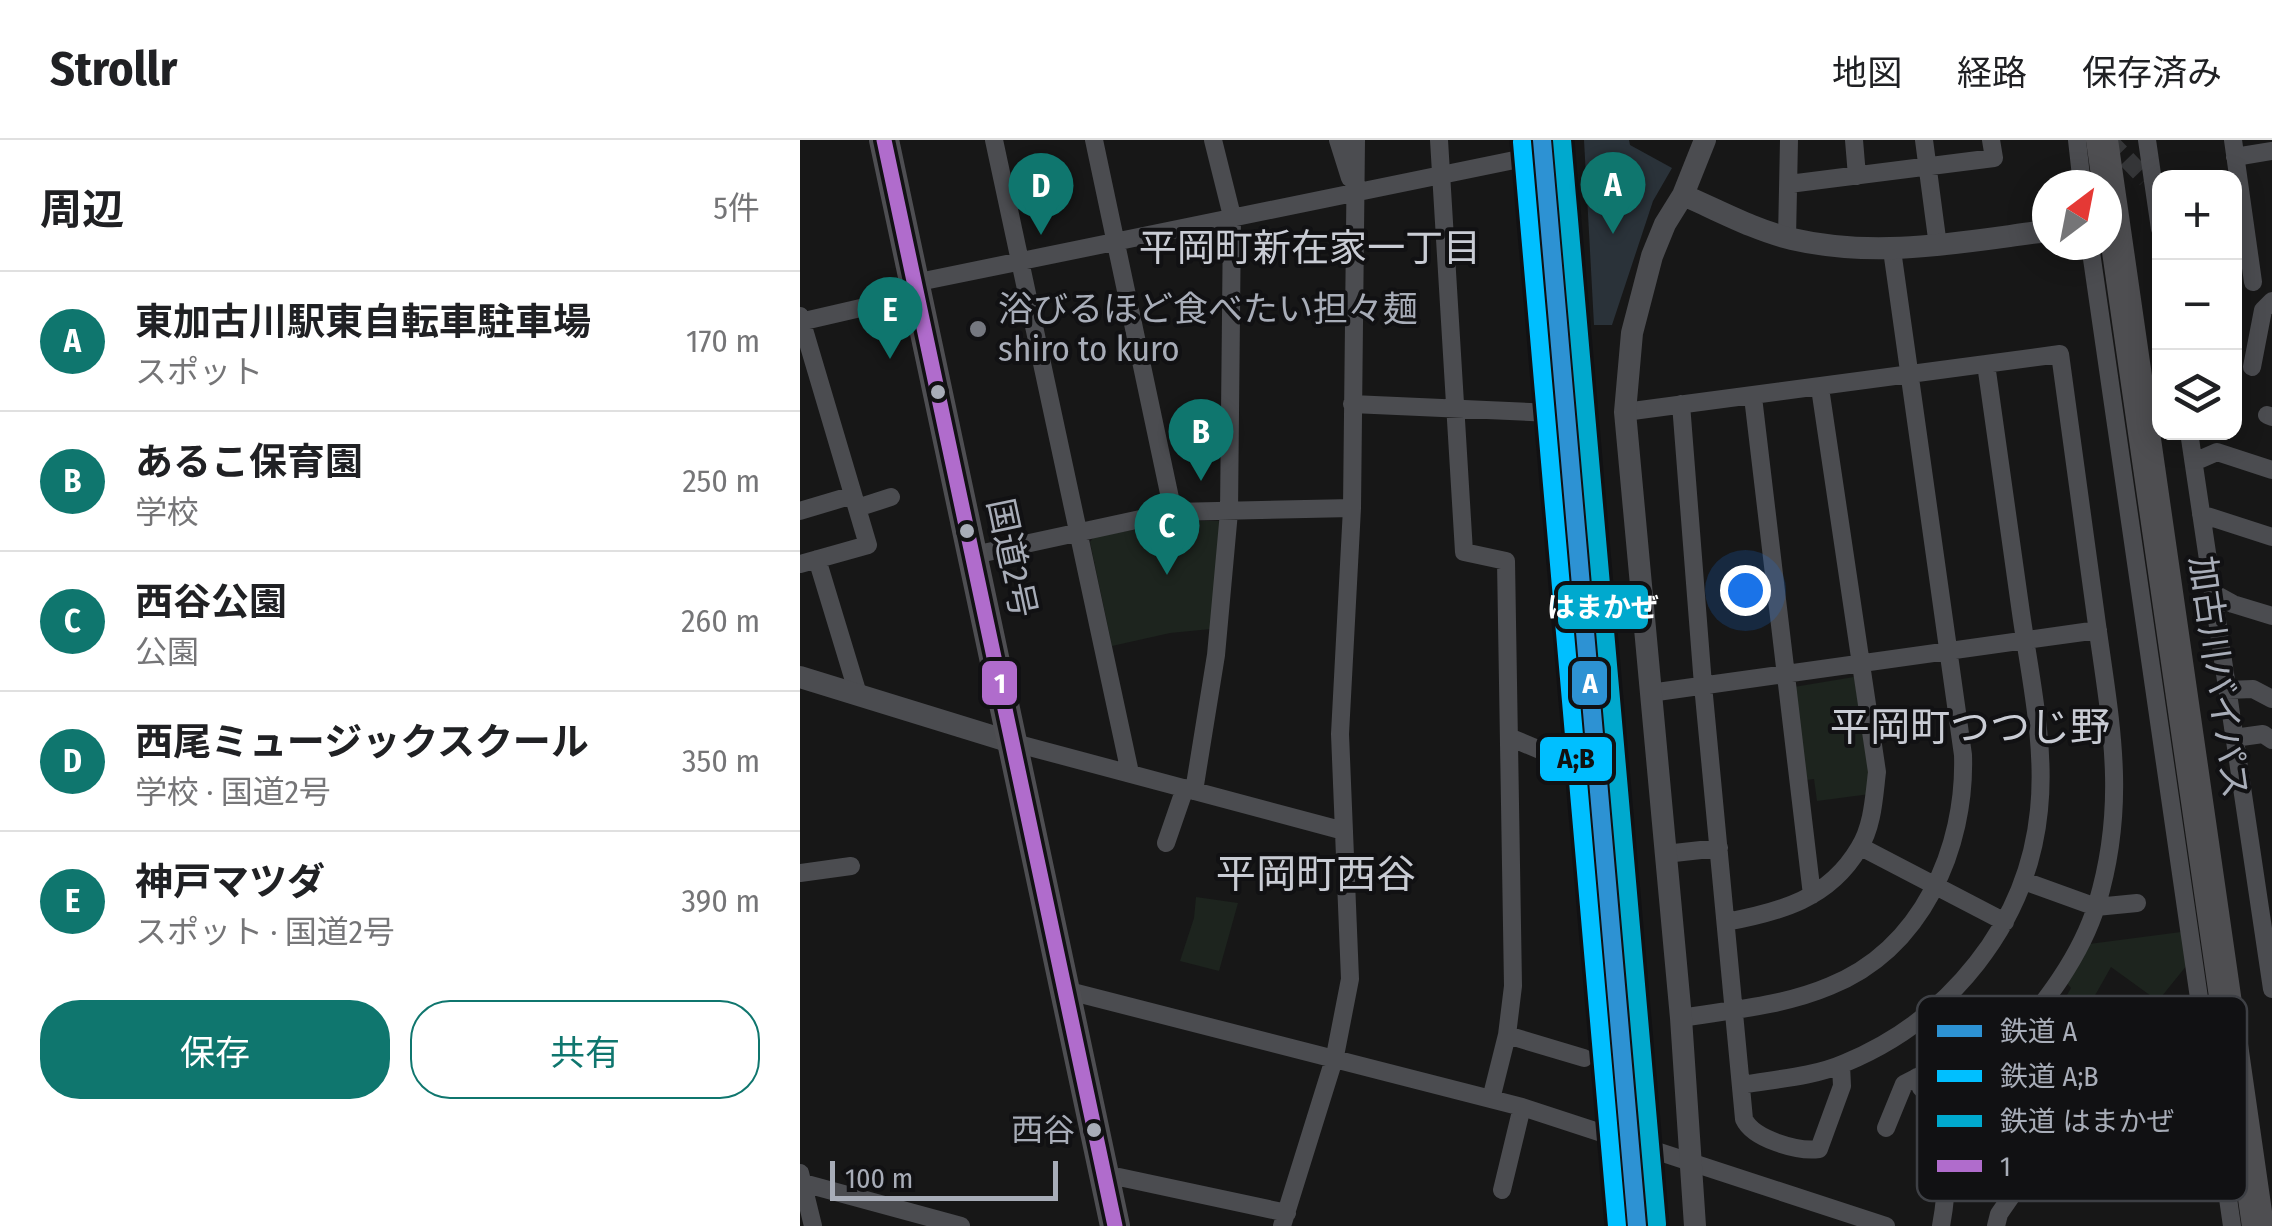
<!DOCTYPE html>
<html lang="ja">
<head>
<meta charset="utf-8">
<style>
  :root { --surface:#fff; --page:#f2f2f2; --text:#202124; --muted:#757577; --line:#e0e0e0; --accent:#0f766e }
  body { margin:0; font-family:"Fira Sans Condensed","Noto Sans JP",sans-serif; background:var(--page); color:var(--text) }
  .controls { position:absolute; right:30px; top:30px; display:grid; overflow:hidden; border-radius:20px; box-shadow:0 5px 25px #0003 }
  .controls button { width:90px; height:90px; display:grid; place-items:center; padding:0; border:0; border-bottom:2px solid var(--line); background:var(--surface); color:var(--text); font:50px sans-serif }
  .compass { position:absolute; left:1232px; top:30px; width:90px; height:90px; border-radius:50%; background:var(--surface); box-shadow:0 5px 25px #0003; rotate:32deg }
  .scale { position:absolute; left:30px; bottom:25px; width:228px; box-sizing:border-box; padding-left:10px; border:5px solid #a8adb8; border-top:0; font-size:28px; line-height:35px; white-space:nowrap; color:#a8adb8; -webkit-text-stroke:8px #111113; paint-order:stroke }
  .you { position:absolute; left:945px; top:450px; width:35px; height:35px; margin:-25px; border:8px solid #fff; border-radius:50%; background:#1a73e8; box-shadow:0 0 0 15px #1a73e833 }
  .badge { display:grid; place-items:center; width:65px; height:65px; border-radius:50%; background:var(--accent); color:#fff; font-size:32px; font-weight:700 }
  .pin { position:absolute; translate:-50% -82px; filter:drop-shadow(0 2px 5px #0008) }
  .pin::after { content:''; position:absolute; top:52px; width:35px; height:30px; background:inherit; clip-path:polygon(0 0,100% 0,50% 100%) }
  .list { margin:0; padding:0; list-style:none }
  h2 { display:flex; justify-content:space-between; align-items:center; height:130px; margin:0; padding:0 40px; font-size:42px }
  h2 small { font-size:32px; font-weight:400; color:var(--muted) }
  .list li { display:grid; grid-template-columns:65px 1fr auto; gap:30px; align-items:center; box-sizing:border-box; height:140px; padding:0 40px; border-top:2px solid var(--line) }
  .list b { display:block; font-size:38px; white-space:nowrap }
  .list p { margin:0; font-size:32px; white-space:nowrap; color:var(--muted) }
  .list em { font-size:32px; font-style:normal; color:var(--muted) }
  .actions { display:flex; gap:20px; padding:30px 40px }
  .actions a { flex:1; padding:22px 0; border:2px solid var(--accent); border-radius:40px; text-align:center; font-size:35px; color:var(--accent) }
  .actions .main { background:var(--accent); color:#fff }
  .icon { flex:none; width:55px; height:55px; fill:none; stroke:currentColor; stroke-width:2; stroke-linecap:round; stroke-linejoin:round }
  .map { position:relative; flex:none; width:1472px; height:1086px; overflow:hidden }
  header { display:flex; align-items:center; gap:60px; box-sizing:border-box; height:140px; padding:0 50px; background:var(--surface); border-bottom:2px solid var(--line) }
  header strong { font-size:48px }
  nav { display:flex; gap:55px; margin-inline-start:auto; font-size:35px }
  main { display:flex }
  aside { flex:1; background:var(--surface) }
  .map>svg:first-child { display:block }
  .green { fill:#1d241e }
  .water { fill:#2a3239 }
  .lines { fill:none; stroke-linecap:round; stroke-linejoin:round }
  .minor-tunnel { stroke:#343537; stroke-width:18; stroke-dasharray:18 9; stroke-linecap:butt }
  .minor { stroke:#4b4c50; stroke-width:18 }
  .tertiary { stroke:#4b4c50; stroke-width:22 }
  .trunk { stroke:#4e4e52; stroke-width:30 }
  .motorway { stroke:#4e4e51; stroke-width:32 }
  .bus-1-casing { stroke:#111113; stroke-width:22 }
  .bus-1 { stroke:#b06ccc; stroke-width:15 }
  .rail-1-casing { stroke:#111113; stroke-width:25 }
  .rail-2-casing { stroke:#111113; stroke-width:25 }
  .rail-3-casing { stroke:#111113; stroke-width:25 }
  .rail-1 { stroke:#2d92d3; stroke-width:18 }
  .rail-2 { stroke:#00bfff; stroke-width:18 }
  .rail-3 { stroke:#00a9ce; stroke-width:18 }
  .poi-dot { fill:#757880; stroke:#111113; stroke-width:4 }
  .bus-dot { fill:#a8adb8; stroke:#111113; stroke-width:4 }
  .labels { text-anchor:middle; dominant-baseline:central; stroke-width:8; stroke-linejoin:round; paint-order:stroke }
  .bus-label { font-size:32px; fill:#a8adb8; stroke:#111113; text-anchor:end }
  .poi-label { font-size:35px; fill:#a8adb8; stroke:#111113; text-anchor:start }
  .street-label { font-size:35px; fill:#a8adb8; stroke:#111113 }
  .neighbourhood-label { font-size:38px; fill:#c9ccd4; stroke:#111113 }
  .quarter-label { font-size:40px; fill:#c9ccd4; stroke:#111113 }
  .key { fill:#111113; stroke:#3e4045; stroke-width:2.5 }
  .key-label { font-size:28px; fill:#a8adb8 }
  .line-badge { stroke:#111113; stroke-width:4 }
  .badge-label { font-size:28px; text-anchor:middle; font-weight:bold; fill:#fff }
  .pale-badge-label { font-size:28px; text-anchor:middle; font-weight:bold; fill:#111 }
</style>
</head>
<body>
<header>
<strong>Strollr</strong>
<nav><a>地図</a><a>経路</a><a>保存済み</a></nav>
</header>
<main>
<aside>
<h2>周辺<small>5件</small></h2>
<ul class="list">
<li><span class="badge">A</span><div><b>東加古川駅東自転車駐車場</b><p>スポット</p></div><em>170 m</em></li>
<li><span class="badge">B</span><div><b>あるこ保育園</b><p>学校</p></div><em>250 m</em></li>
<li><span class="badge">C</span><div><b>西谷公園</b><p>公園</p></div><em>260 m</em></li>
<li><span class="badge">D</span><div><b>西尾ミュージックスクール</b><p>学校 · 国道2号</p></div><em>350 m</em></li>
<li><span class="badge">E</span><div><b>神戸マツダ</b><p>スポット · 国道2号</p></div><em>390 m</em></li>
</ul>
<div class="actions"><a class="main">保存</a><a>共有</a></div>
</aside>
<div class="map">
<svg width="1472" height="1086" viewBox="0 0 1472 1086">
  <rect width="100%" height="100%" fill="#171717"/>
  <path class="green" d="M382 381H419L423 386 411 489 370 493 312 506 290 402 294 397Z
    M1054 537 1070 634V654L1017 661 1014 639 1006 640 994 547Z
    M396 757 438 763 419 831 380 821 394 778Z
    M1381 792 1387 825 1358 861 1311 827 1280 882 1260 867 1271 848 1267 843 1289 804Z"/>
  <path class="water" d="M784 0H829L830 5 872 28 853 61 812 185H794Z"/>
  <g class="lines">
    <path class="minor-tunnel" d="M1308 0 1346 39"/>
    <path class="minor" d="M194 0 330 633
      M294 0 373 372
      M538 0 550 38
      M639 0 664 412 706 421 713 846 707 895 691 959
      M727 0 753 273 763 437
      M1054 0 1057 36
      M1124 0 1138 106
      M1277 0 1282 45
      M1347 0 1360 89
      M1433 0 1453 142
      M1435 17 1472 11
      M989 44 1194 18 1191 0
      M987 98 989 0
      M1290 105 1432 1086
      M114 143 729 17
      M0 176 68 405 0 424
      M0 182 117 155
      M1452 227 1463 170 1472 161
      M953 257 1012 755
      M552 264 753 273
      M881 264 903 545 944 979C953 999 998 1012 1019 1009L1042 946 1041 925
      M825 272 1260 214C1272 299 1283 385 1295 470 1309 576 1329 658 1297 764 1279 823 1238 870 1200 917
      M1467 275 1472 277
      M1389 292 1472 849
      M1394 322 1417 312 1472 330
      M57 368 91 357
      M0 371 53 355
      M1401 374 1472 397
      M174 415 373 372 552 368
      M17 419 58 554
      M1413 453 1433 464 1472 476
      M1427 550 1453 549 1472 559
      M850 553 1298 490
      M709 597 783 628
      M1434 598 1463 594 1472 600
      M211 602 544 691
      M394 651 416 515 429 372 432 76 413 0
      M366 703 385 648
      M1061 707 1205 782
      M865 714 919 708
      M0 733 51 726
      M1224 741 1296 767 1337 763
      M926 782C980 772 1029 759 1059 708 1073 686 1074 656 1077 632L1020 248
      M265 850 722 967 1086 1086
      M1316 871 1336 885
      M881 878C930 870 983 866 1030 846 1122 809 1166 708 1163 615L1092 110
      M707 895 784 918
      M1117 937 1121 948 1142 962C1148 1003 1149 1044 1141 1086
      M941 945C975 939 1013 937 1045 923 1149 880 1228 784 1239 670 1246 603 1229 532 1220 466 1209 385 1197 305 1186 224
      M1292 955 1326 979 1371 981 1400 990 1418 989
      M1086 988 1104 944 1182 904 1273 977
      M1147 998 1217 1048
      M0 1033 13 1086
      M306 1041 319 1037 487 1073
      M3 1043 161 1086
      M702 1050 722 967
      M482 1086 535 916 550 839 540 594 552 368 556 0
      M1196 1086 1199 1074 1217 1048 1321 920 1323 908 1345 872"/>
    <path class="tertiary" d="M883 55C918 70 954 90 992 99 1078 119 1161 102 1247 91
      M0 537 211 602
      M895 1086 881 878 825 272 832 193 852 116 865 84 883 55 905 0"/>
    <path class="trunk" d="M84 0 315 1086"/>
    <path class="motorway" d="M1302 0 1458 1086"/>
    <g class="bus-1-casing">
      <path id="bus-1" d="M84 0 315 1086"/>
    </g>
    <use href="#bus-1" class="bus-1"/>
    <g class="rail-1-casing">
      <path id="rail-1" d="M742 0 837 1086"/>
    </g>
    <g class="rail-2-casing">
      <path id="rail-2" d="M722 2 817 1086"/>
    </g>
    <g class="rail-3-casing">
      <path id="rail-3" d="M762 0 857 1084"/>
    </g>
    <use href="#rail-1" class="rail-1"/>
    <use href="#rail-2" class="rail-2"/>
    <use href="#rail-3" class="rail-3"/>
  </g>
  <circle class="poi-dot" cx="178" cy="189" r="10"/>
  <g class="bus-dot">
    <circle cx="138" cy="252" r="9"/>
    <circle cx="167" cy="391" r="9"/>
    <circle cx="294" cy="990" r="9"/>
  </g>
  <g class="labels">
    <g class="bus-label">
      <text x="275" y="990">西谷</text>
    </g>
    <g class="poi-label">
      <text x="198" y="169">浴びるほど食べたい担々麺<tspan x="198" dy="40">shiro to kuro</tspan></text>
    </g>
    <g class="street-label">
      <text transform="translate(212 418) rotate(78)">国道2号</text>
      <text transform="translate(1419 537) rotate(82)">加古川バイパス</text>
    </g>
    <g class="neighbourhood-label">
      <text x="510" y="108">平岡町新在家一丁目</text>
    </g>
    <g class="quarter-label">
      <text x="1170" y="588">平岡町つつじ野</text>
      <text x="516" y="735">平岡町西谷</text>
    </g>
  </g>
  <rect x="1117" y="856" width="330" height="205" rx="15" class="key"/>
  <rect x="1137" y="885" width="45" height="12" fill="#2d92d3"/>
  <rect x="1137" y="930" width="45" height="12" fill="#00bfff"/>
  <rect x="1137" y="975" width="45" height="12" fill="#00a9ce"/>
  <rect x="1137" y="1020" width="45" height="12" fill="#b06ccc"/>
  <g class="key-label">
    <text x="1200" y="901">鉄道 A</text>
    <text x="1200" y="946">鉄道 A;B</text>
    <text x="1200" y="991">鉄道 はまかぜ</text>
    <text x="1200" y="1036">1</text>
  </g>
  <g class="line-badge">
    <rect x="756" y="443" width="94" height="48" rx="10" fill="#00a9ce"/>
    <rect x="180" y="519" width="39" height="48" rx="10" fill="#b06ccc"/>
    <rect x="770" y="519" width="39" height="48" rx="10" fill="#2d92d3"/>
    <rect x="738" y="595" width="76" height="48" rx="10" fill="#00bfff"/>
  </g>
  <g class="badge-label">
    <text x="803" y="477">はまかぜ</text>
    <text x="200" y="553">1</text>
    <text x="790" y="553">A</text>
  </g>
  <g class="pale-badge-label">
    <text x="776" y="628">A;B</text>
  </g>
</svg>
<div class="controls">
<button>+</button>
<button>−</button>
<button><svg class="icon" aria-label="layers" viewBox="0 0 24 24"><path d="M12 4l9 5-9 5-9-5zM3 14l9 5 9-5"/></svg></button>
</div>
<svg class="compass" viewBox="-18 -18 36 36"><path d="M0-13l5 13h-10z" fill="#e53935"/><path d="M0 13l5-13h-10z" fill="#757577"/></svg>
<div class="scale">100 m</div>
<div class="you"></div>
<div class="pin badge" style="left:813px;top:94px">A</div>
<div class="pin badge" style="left:401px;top:341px">B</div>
<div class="pin badge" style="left:367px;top:435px">C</div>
<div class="pin badge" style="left:241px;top:95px">D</div>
<div class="pin badge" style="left:90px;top:219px">E</div>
</div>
</main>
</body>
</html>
